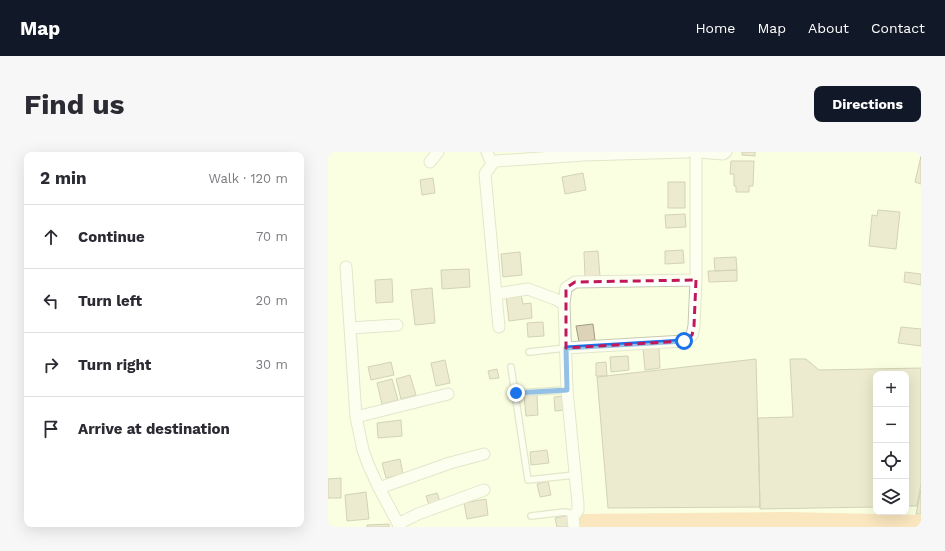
<!DOCTYPE html>
<html lang="en">
<head>
<meta charset="utf-8">
<style>
  :root { --surface:#fff; --page:#f7f7f7; --text:#2b2b33; --muted:#7c7c81; --line:#e1e1e2; --accent:#111827 }
  body { margin:0; font-family:"Work Sans",sans-serif; background:var(--page); color:var(--text) }
  .controls { position:absolute; right:12px; bottom:12px; display:grid; overflow:hidden; border-radius:8px; box-shadow:0 4px 16px #0002 }
  .controls button { width:36px; height:36px; display:grid; place-items:center; padding:0; border:0; border-bottom:1px solid var(--line); background:var(--surface); color:var(--text); font:20px sans-serif }
  .stop { position:absolute; width:12px; height:12px; margin:-9px; border:3px solid #1a73e8; border-radius:50%; background:#fff }
  .stop.end { background:#1a73e8; border-color:#fff; box-shadow:0 1px 4px #0008 }
  .list { margin:0; padding:0; list-style:none }
  h2 { display:flex; justify-content:space-between; align-items:center; height:52px; margin:0; padding:0 16px; font-size:17px }
  h2 small { font-size:13px; font-weight:400; color:var(--muted) }
  .list li { display:grid; grid-template-columns:26px 1fr auto; gap:12px; align-items:center; box-sizing:border-box; height:64px; padding:0 16px; border-top:1px solid var(--line) }
  .list b { display:block; font-size:15px; white-space:nowrap }
  .list em { font-size:13px; font-style:normal; color:var(--muted) }
  .icon { flex:none; width:22px; height:22px; fill:none; stroke:currentColor; stroke-width:2; stroke-linecap:round; stroke-linejoin:round }
  .map { position:relative; flex:none; width:593px; height:375px; overflow:hidden; border-radius:8px }
  header { display:flex; align-items:center; gap:24px; box-sizing:border-box; height:56px; padding:0 20px; background:var(--accent); color:#fff }
  header strong { font-size:19px }
  nav { display:flex; gap:22px; margin-inline-start:auto; font-size:14px }
  .intro { display:flex; align-items:center; justify-content:space-between; box-sizing:border-box; height:96px; padding:0 24px }
  h1 { margin:0; font-size:28px }
  .button { padding:10px 18px; border-radius:8px; background:var(--accent); color:#fff; font-size:14px; font-weight:700 }
  main { display:flex; gap:24px; padding:0 24px }
  aside { flex:1; background:var(--surface); border-radius:8px; box-shadow:0 4px 16px #0002 }
  .map>svg:first-child { display:block }
  .green { fill:#fac994 }
  .building { fill:#dcd3b8; stroke:#a49b82 }
  .lines { fill:none; stroke-linecap:round; stroke-linejoin:round }
  .lane-casing { stroke:#c5caae; stroke-width:8 }
  .street-casing { stroke:#c5caae; stroke-width:13 }
  .lane { stroke:#fff; stroke-width:5.5 }
  .street { stroke:#fff; stroke-width:11 }
  .route { stroke:#1a73e8; stroke-width:5 }
  .marked { fill:none; stroke:#c2185b; stroke-width:3; stroke-dasharray:8 5; stroke-linejoin:round }
</style>
</head>
<body>
<header>
<strong>Map</strong>
<nav><a>Home</a><a>Map</a><a>About</a><a>Contact</a></nav>
</header>
<div class="intro"><h1>Find us</h1><a class="button">Directions</a></div>
<main>
<aside>
<h2>2 min<small>Walk · 120 m</small></h2>
<ul class="list">
<li><svg class="icon" aria-label="ahead" viewBox="0 0 24 24"><path d="M12 20V5M6 11l6-6 6 6"/></svg><div><b>Continue</b></div><em>70 m</em></li>
<li><svg class="icon" aria-label="left" viewBox="0 0 24 24"><path d="M17 20v-9H6M10 6l-5 5 5 5"/></svg><div><b>Turn left</b></div><em>20 m</em></li>
<li><svg class="icon" aria-label="right" viewBox="0 0 24 24"><path d="M7 20v-9h11M14 6l5 5-5 5"/></svg><div><b>Turn right</b></div><em>30 m</em></li>
<li><svg class="icon" aria-label="arrive" viewBox="0 0 24 24"><path d="M6 21V4h12l-3 4 3 4H6"/></svg><div><b>Arrive at destination</b></div></li>
</ul>
</aside>
<div class="map">
<svg width="593" height="375" viewBox="0 0 593 375">
  <rect width="100%" height="100%" fill="#faffe2"/>
  <path class="green" d="M460 360 593 363V375H249L248 362Z"/>
  <path class="building" d="M414 0H427V4L414 3Z
    M593 4V32L587 30Z
    M403 9H426L425 34H421V40H408V34H406V22H402Z
    M255 21 258 38 237 42 234 25Z
    M105 26 107 41 94 43 92 28Z
    M340 30H357V56H340Z
    M550 58 572 60 568 97 541 94 544 63 549 64Z
    M357 62 358 75 338 76 337 63Z
    M355 98 356 111 337 112V99Z
    M270 99 272 124 257 125 256 100Z
    M192 100 194 123 175 125 173 102Z
    M408 105 409 118 387 119 386 106Z
    M141 117 142 135 114 137 113 118Z
    M409 118V129L381 130 380 119Z
    M577 120 593 122V133L576 130Z
    M64 127 65 150 48 151 47 128Z
    M104 136 107 171 87 173 83 138Z
    M193 142 195 152 203 151 204 166 181 169 178 144Z
    M215 170 216 184 200 185 199 171Z
    M265 172 267 188 251 190 248 174Z
    M573 175 593 177V194L570 191Z
    M331 196 332 216 317 218 315 197Z
    M300 204 301 218 283 220 282 205Z
    M428 207 432 355 280 356 269 225Z
    M462 207H478L491 218 593 216V332L589 354H578V222H548V355L432 357 430 266 465 265Z
    M117 208 122 231 108 234 103 211Z
    M63 210 66 223 43 228 40 215Z
    M278 210 279 224H268V211Z
    M169 217 171 226 162 227 160 219Z
    M82 223 88 243 73 247 68 227Z
    M64 227 70 248 54 252 49 231Z
    M209 243 210 263 198 264 196 244Z
    M236 244 237 258 227 259 226 245Z
    M73 268 74 284 50 286 49 271Z
    M219 298 221 311 203 313 202 300Z
    M72 307 75 322 58 326 54 311Z
    M13 326V346H0V327Z
    M220 329 223 343 212 345 209 332Z
    M593 337V362H588Z
    M38 340 41 367 19 369 17 343Z
    M109 341 113 352 102 356 98 344Z
    M158 347 160 363 139 367 136 351Z
    M242 363 244 375H229L227 366Z
    M61 372V375H39V373Z"/>
  <g class="lines">
    <g class="lane-casing">
      <path id="lane" d="M201 200 238 196
        M183 215 200 328 246 323
        M188 241 239 238
        M203 364 237 360 246 362"/>
    </g>
    <g class="street-casing">
      <path id="street" d="M159 0 164 12
        M370 0 395 2 398 0
        M102 10 110 0
        M18 115 28 265 35 298 40 312 51 336
        M168 142 200 137 227 147 236 152 239 238 250 352V358L245 365 246 375
        M236 152 238 136 247 130 368 128
        M171 175 157 22 164 12 168 9 256 3 359 0
        M22 176 69 173
        M238 196 356 189 364 183 366 174 368 128V0
        M28 265 120 242
        M70 372 90 362 156 338
        M72 375 51 336 122 311 156 302"/>
    </g>
    <use href="#lane" class="lane"/>
    <use href="#street" class="street"/>
  </g>
  <g class="lines">
    <path class="route" d="M188 241 239 238 238 196 356 189"/>
  </g>
  <path d="M0 0H593V375H0ZM368 128 366 174 364 183 356 189 238 196V136L247 130Z" fill="#faffe2" fill-opacity=".55" fill-rule="evenodd"/>
  <path class="marked" d="M368 128 366 174 364 183 356 189 238 196V136L247 130Z"/>
</svg>
<div class="controls">
<button>+</button>
<button>−</button>
<button><svg class="icon" aria-label="locate" viewBox="0 0 24 24"><circle cx="12" cy="12" r="6"/><path d="M12 2v4M12 18v4M2 12h4M18 12h4"/></svg></button>
<button><svg class="icon" aria-label="layers" viewBox="0 0 24 24"><path d="M12 4l9 5-9 5-9-5zM3 14l9 5 9-5"/></svg></button>
</div>
<div class="stop" style="left:356px;top:189px"></div>
<div class="stop end" style="left:188px;top:241px"></div>
</div>
</main>
</body>
</html>
